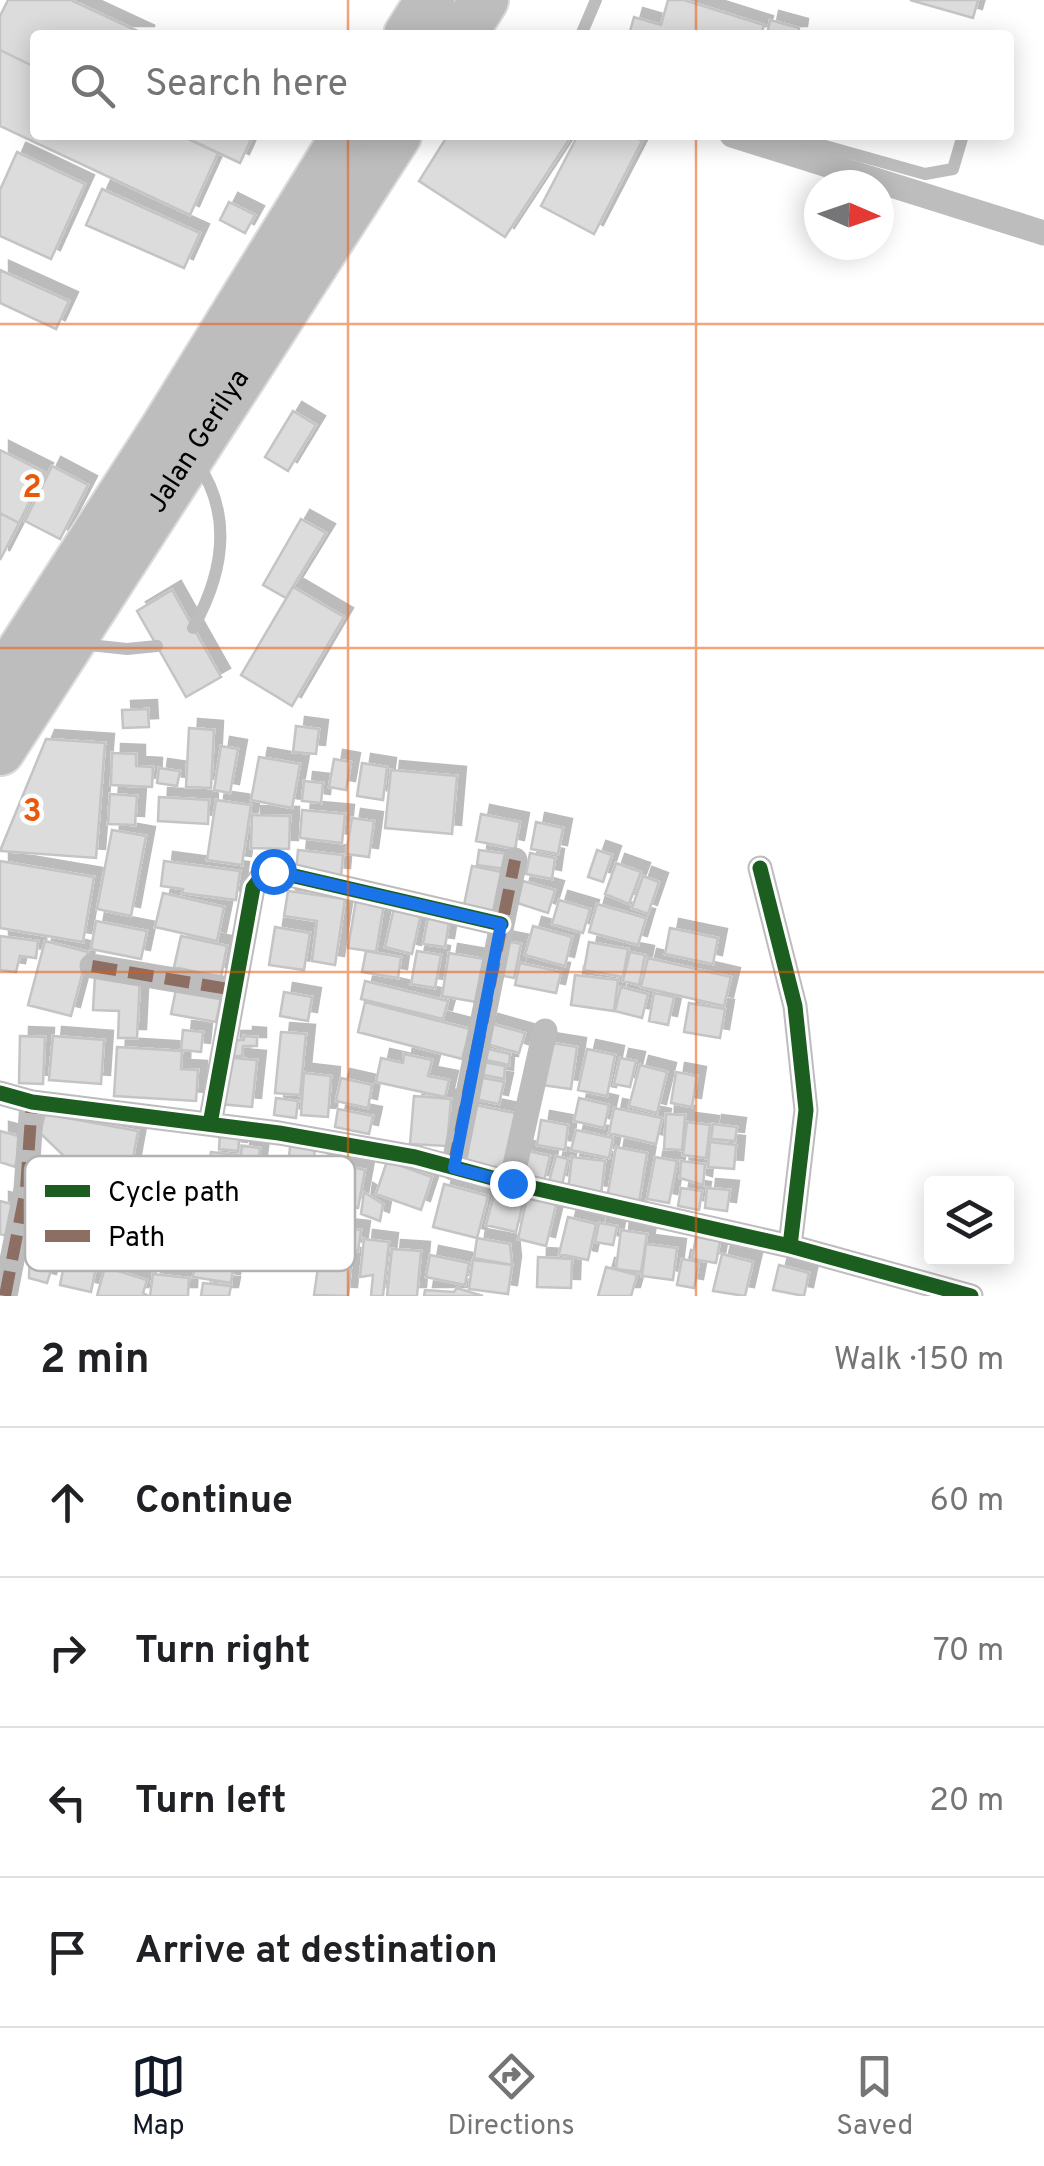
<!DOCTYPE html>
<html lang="en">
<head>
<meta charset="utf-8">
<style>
  :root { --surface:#fff; --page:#f6f6f6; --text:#202124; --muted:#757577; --line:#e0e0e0; --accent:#111827 }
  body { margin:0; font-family:Overpass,sans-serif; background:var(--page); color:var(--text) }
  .controls { position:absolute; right:30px; bottom:30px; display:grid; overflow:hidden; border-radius:10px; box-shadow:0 5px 25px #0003 }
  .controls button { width:90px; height:90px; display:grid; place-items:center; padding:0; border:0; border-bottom:2px solid var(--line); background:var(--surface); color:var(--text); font:50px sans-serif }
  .compass { position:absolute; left:804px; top:170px; width:90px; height:90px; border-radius:50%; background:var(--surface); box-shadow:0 5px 25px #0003; rotate:92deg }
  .stop { position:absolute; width:30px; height:30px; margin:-22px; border:8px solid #1a73e8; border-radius:50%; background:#fff }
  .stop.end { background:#1a73e8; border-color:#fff; box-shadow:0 2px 10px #0008 }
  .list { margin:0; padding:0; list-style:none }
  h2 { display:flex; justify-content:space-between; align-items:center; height:130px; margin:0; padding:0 40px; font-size:42px }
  h2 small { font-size:32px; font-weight:400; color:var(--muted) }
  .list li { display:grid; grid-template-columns:65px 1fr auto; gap:30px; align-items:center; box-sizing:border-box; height:150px; padding:0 40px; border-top:2px solid var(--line) }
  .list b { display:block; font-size:38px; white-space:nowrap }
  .list em { font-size:32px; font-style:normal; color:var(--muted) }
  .icon { flex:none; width:55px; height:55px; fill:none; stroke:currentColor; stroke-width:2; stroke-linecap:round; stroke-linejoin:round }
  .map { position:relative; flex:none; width:1044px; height:1296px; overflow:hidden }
  .search { position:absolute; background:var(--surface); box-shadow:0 5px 25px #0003; left:30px; right:30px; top:30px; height:110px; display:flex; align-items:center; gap:25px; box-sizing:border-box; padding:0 35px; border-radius:10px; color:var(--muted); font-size:38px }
  .sheet { height:730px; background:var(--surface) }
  nav { display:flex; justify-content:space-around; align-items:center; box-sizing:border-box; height:140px; border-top:2px solid var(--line); background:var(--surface); font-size:28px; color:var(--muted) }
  nav a { display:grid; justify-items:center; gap:5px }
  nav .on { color:var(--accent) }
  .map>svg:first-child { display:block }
  .building { fill:#dcdcdc; stroke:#c4c4c4; stroke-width:2.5; filter:url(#shadow) }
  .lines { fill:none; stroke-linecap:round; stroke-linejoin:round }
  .highway-casing { stroke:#dbdbdb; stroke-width:52 }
  .lane { stroke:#bdbdbd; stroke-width:12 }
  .street { stroke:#bdbdbd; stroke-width:25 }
  .highway { stroke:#bdbdbd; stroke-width:48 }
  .quiet { stroke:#8d6e63; stroke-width:12; stroke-dasharray:25 12; stroke-linecap:butt }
  .cycleway-casing { stroke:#fff; stroke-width:21 }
  .cycleway { stroke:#1b5e20; stroke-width:15 }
  .route { stroke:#1a73e8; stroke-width:12 }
  .grid { fill:none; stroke:#e8590c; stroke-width:2.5; stroke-opacity:0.55 }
  .labels { text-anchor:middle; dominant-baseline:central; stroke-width:9; stroke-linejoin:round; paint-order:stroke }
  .street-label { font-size:28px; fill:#000; stroke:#fff }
  .key { fill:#fff; stroke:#b2b2b2; stroke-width:2.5 }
  .key-label { font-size:28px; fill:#000 }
  .grid-label { font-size:32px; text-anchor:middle; font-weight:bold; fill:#e8590c; stroke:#fff; stroke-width:9; stroke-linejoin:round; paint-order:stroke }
</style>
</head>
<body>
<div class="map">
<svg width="1044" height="1296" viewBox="0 0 1044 1296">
  <defs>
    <filter id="shadow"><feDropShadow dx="9" dy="-9" stdDeviation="0" flood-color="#0004"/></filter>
  </defs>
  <rect width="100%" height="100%" fill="#fff"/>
  <path class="building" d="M8 0H71L146 35H35V67L0 50V16Z
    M668 0H684L764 25 761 35H629L634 17 661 25Z
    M910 0H978L973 18Z
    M770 20 799 28 798 35H767Z
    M0 50 35 67V135H180L218 153 190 215 0 126Z
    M180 135H253L240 163Z
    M448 135H572L505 237 419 181Z
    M578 135H631L642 141 594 234 541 206Z
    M17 152 85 184 51 259 0 236V190Z
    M102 189 200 233 184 268 86 225Z
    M229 202 255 215 245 233 220 220Z
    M0 270 69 301 56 329 0 303Z
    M293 411 316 425 288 471 265 457Z
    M0 450 44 472 19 523 0 513Z
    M52 466 88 485 60 539 25 521Z
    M0 513 19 523 0 560Z
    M301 519 326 533 286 598 263 585Z
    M293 587 344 617 292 706 241 675Z
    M172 590 221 677 186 697 137 611Z
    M148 709 149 727 123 728 122 710Z
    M296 726 319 729 316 754 293 752Z
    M189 728 214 730 211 788 186 787Z
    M46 739 105 743 96 858 0 851Z
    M221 746 238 749 230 793 214 790Z
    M112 753 136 754V766L153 767 152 787 111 785Z
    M259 757 300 764 292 808 251 800Z
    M334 759 351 762 346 790 329 787Z
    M362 763 387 767 383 800 357 796Z
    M159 768 180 771 177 786 157 783Z
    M391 770 457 776 452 834 385 828Z
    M304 781 323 783 321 803 302 801Z
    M110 794 137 796 135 825 108 824Z
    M159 797 209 800 208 824 158 821Z
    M216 800 251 805 242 865 207 860Z
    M302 810 345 814 342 843 300 838Z
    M481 814 520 822 515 849 476 841Z
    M252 815 290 816 289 849 251 848Z
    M352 818 374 821 369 857 346 854Z
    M536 822 563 828 558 854 531 849Z
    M112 830 146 836 131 916 97 909Z
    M298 850 343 855 341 877 296 872Z
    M479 850 507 854 505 869 477 865Z
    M597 850 612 855 603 882 588 877Z
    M530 853 555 858 552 879 526 874Z
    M0 861 94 877 83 942 0 928Z
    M164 861 240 871 236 900 182 893 183 889 161 886Z
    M616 863 641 872 629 904 605 894Z
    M472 866 502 872 494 912 464 905Z
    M643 876 659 882 648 914 632 908Z
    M523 881 555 890 548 913 517 903Z
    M288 891 345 899 335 965 312 961 317 921 284 916Z
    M163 893 224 907 217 941 155 927Z
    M356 900 384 904 376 952 348 948Z
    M559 900 590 909 583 933 552 924Z
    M597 904 646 918 638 945 589 932Z
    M394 908 421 914 412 954 385 947Z
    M429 912 450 916 445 947 423 944Z
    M96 921 147 931 141 959 91 949Z
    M533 926 572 937 565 966 525 955Z
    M275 927 310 933 304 970 269 965Z
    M670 928 718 938 713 964 665 954Z
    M0 936 38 941 36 958 20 956 16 972 0 970Z
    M181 936 227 946 221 977 174 967Z
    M501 940 521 944 514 978 494 974Z
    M45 941 88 952 71 1016 28 1005Z
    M589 942 628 949 623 977 584 970Z
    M366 951 401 957 398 978 362 972Z
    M417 951 441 955 435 988 411 984Z
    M630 952 645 955 639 985 623 981Z
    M449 953 484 959 476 1002 442 996Z
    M648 958 731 977 724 1006 641 987Z
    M520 963 561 972 556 993 515 985Z
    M95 975 140 978 137 1038H118L119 1011 93 1010Z
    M575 975 618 980 614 1011 571 1005Z
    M365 981 448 1001 443 1019 361 999Z
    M621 987 648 994 642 1018 615 1011Z
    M176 989 221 998 216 1022 171 1014Z
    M284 992 312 997 308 1021 280 1016Z
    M654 993 674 997 668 1025 649 1021Z
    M365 1002 470 1029 462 1059 358 1032Z
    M689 1003 725 1009 720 1038 684 1032Z
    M489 1023 525 1033 519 1053 483 1043Z
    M183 1030 203 1032 201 1052 181 1050Z
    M281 1032 306 1034 300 1095 275 1093Z
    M20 1036 45 1037 43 1084 19 1083Z
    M53 1036 104 1040 101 1084 49 1080Z
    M244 1036 257 1037V1046H243L242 1056H231L232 1040H244Z
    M546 1042 577 1047 571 1089 541 1085Z
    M117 1047 182 1051 181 1069 198 1070 196 1101 114 1096Z
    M480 1047 510 1054 509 1065 477 1058Z
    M587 1049 615 1055 607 1096 578 1090Z
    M404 1054 432 1060 428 1076 449 1080 445 1097 376 1082 381 1058 403 1063Z
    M224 1057 257 1060 252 1107 219 1104Z
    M620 1058 636 1061 630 1087 614 1084Z
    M477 1061 505 1066 504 1079 474 1073Z
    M640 1065 667 1072 657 1113 629 1106Z
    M676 1072 697 1076 692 1107 671 1103Z
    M304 1073 331 1076 328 1117 301 1115Z
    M478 1077 504 1082 499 1104 474 1099Z
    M341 1078 372 1085 368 1108 336 1101Z
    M414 1096 451 1099 447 1146 410 1144Z
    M276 1098 298 1101 296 1118 274 1115Z
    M579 1098 609 1105 604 1128 574 1121Z
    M471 1104 519 1114 506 1174 458 1163Z
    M614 1108 662 1118 656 1144 609 1133Z
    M338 1109 373 1116 369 1134 335 1127Z
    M45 1114 138 1131 129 1179 64 1172 63 1155 40 1133Z
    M666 1114 685 1115 682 1150 664 1149Z
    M541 1120 568 1125 565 1150 537 1145Z
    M687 1122 710 1125 706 1158 683 1155Z
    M713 1124 737 1127 735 1141 711 1139Z
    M576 1130 613 1138 609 1158 571 1150Z
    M0 1131 22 1137 15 1167 0 1162Z
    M220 1132 240 1133 238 1151 219 1149Z
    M291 1140 315 1143 314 1159 289 1156Z
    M710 1142 736 1145 734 1169 708 1167Z
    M242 1146 260 1148 257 1172 239 1170Z
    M616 1147 647 1153 638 1209 606 1204Z
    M524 1150 550 1156 543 1185 518 1179Z
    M211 1152 238 1155 236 1175 209 1172Z
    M556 1156 568 1159 562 1185 549 1182Z
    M572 1157 605 1161 601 1195 568 1191Z
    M655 1157 677 1161 669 1203 647 1199Z
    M320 1161 365 1170 358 1208 314 1199Z
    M387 1161 432 1177 421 1210 376 1194Z
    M681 1161 705 1164 703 1185 680 1178Z
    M444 1184 488 1196 477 1238 433 1227Z
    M496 1187 525 1194 516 1232 486 1225Z
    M681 1188 702 1191 699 1210 678 1206Z
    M707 1188 730 1190 727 1211 705 1208Z
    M364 1192 383 1204 380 1221 361 1214Z
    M527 1198 556 1205 546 1246 518 1239Z
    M0 1201 15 1205 11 1237 0 1234Z
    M568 1217 596 1224 588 1260 559 1254Z
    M201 1223 239 1229 231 1283 193 1277Z
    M599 1223 617 1226 613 1245 595 1242Z
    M317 1225 361 1230 358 1251 315 1246Z
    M621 1230 647 1234 641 1272 616 1269Z
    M696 1237 720 1241 716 1263 692 1259Z
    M477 1238 510 1244 512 1265 474 1258Z
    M364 1239 389 1242 383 1296H371L373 1275 360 1277Z
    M646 1244 677 1248 673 1280 642 1276Z
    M392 1249 421 1251 417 1296H387Z
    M30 1250 55 1258 47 1283 29 1278Z
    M320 1253 352 1257 348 1296 314 1295Z
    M722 1254 753 1262 745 1296 713 1291Z
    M430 1255 469 1263 465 1285 426 1277Z
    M538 1257 572 1259 571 1288 537 1287Z
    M682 1259 699 1262 694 1288 677 1285Z
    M65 1260 96 1267 91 1292 60 1285Z
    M473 1260 512 1265 508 1294 469 1289Z
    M779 1265 809 1273 804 1296 773 1290Z
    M105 1267 147 1280 143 1293 149 1296H97Z
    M606 1267 637 1275 631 1296H598Z
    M153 1274 189 1278 188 1296H150Z
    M203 1283 231 1286 229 1296H201Z
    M457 1288 483 1296H424L425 1290 454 1292Z"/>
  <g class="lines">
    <g class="highway-casing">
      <g id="highway">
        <path d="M408 35 430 0"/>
        <path d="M462 35 484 0"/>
        <path d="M0 684 165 428 346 135"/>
        <path id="s1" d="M0 751 397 135"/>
      </g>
    </g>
    <path class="lane" d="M581 35 596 0
      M786 135 925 174 953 169 963 135
      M193 628C223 574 234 515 196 461
      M80 644 127 649 157 646"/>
    <path class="street" d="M732 135 1044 233
      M760 868 795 1006 806 1110 790 1246
      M92 966 234 990
      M0 1093 32 1102 279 1133 415 1157 511 1183 790 1246 971 1296
      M210 1124 253 888 264 874 273 871 501 924
      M453 1168 515 860
      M511 1183 545 1031
      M5 1296 26 1189 32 1102"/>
    <use href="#highway" class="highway"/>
    <path class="quiet" d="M92 966 234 990
      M453 1168 515 860
      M5 1296 26 1189 32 1102"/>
    <g class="cycleway-casing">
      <path id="cycleway" d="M760 868 795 1006 806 1110 790 1246
        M0 1093 32 1102 279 1133 415 1157 511 1183 790 1246 971 1296
        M210 1124 253 888 264 874 273 871 501 924"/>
    </g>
    <use href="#cycleway" class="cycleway"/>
  </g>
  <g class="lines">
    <path class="route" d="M273 871 501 924 454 1168 512 1183"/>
  </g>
  <path class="grid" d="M348 0V35M696 0V35M348 135V1296M696 135V1296M0 324H1044M0 648H1044M0 972H1044"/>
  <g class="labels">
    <g class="street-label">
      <text stroke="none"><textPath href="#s1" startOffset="368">Jalan Gerilya</textPath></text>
    </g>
  </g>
  <rect x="25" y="1156" width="330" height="115" rx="15" class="key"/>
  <rect x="45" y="1185" width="45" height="12" fill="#1b5e20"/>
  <rect x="45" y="1230" width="45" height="12" fill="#8d6e63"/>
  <g class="key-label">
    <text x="108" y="1201">Cycle path</text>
    <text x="108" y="1246">Path</text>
  </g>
  <g class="grid-label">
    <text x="32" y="497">2</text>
    <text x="32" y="821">3</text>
  </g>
</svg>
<div class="controls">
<button><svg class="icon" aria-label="layers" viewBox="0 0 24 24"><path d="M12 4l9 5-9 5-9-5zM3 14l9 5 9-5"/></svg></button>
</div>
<svg class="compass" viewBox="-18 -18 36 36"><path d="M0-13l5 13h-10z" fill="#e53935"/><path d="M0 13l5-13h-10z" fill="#757577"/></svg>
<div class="stop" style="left:273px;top:871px"></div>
<div class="stop end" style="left:512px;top:1183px"></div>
<div class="search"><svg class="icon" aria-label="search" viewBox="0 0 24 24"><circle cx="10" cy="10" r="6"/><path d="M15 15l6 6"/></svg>Search here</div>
</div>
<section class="sheet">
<h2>2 min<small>Walk · 150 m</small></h2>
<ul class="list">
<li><svg class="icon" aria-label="ahead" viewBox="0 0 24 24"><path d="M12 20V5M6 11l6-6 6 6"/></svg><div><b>Continue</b></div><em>60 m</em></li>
<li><svg class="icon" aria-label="right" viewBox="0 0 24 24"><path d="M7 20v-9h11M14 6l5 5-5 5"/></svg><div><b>Turn right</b></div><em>70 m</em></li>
<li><svg class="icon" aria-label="left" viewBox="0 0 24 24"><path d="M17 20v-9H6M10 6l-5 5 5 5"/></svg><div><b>Turn left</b></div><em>20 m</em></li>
<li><svg class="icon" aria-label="arrive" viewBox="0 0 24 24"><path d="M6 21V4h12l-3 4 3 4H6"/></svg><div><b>Arrive at destination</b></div></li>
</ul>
</section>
<nav>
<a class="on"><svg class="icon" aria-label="map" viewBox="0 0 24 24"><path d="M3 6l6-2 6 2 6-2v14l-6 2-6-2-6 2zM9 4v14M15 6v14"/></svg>Map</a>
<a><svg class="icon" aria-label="directions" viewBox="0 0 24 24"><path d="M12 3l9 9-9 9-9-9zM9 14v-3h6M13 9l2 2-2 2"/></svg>Directions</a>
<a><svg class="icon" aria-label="saved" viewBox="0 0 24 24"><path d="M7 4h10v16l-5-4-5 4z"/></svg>Saved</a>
</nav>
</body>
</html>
